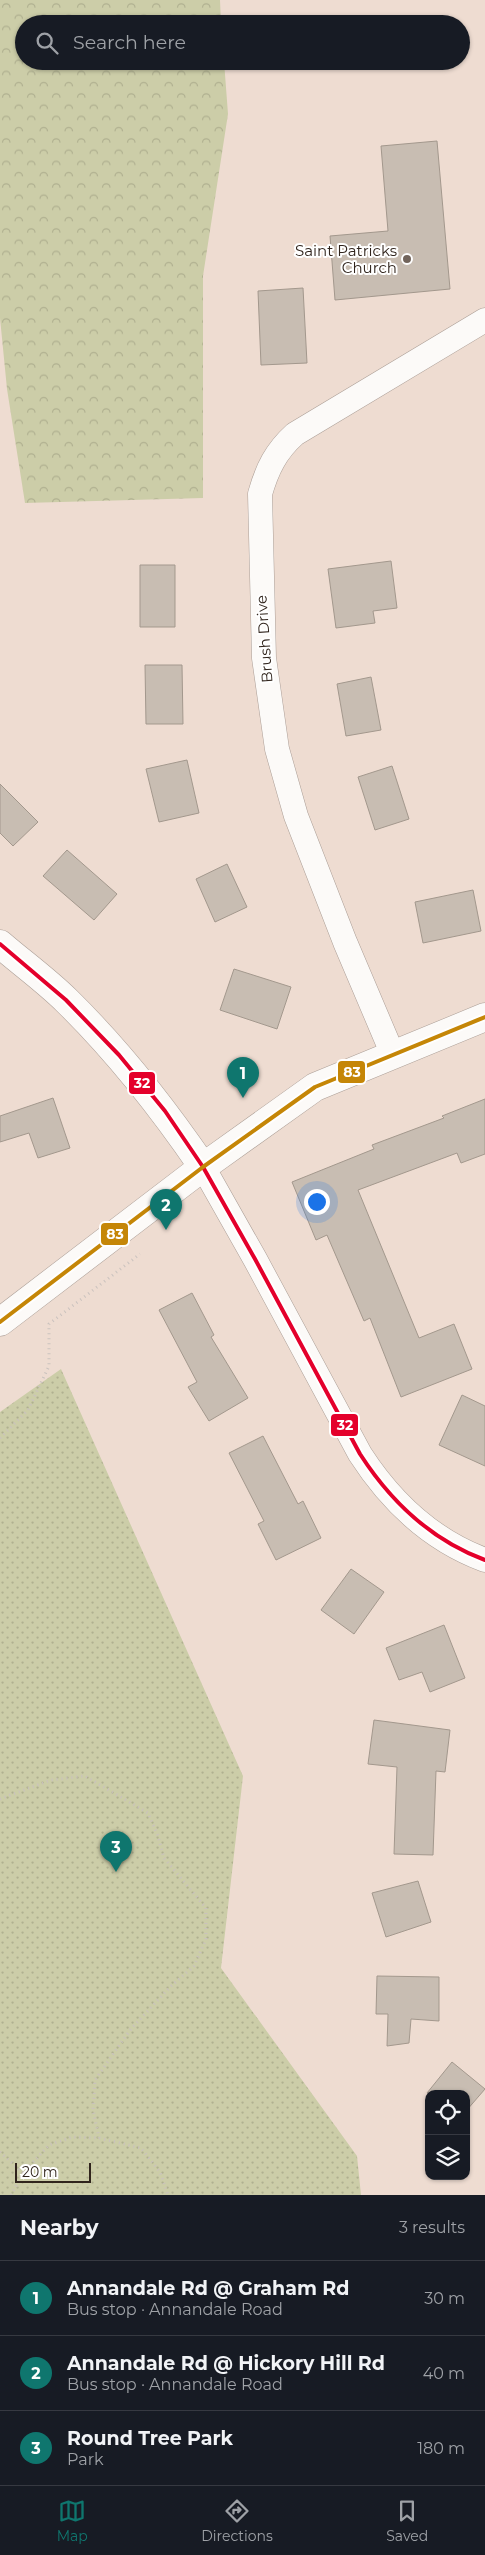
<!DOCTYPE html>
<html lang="en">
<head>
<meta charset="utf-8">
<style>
  :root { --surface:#171b24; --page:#20242c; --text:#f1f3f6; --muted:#9ea1a6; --line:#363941; --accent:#0f766e }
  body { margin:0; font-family:Montserrat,sans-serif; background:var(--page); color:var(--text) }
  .controls { position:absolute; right:15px; bottom:15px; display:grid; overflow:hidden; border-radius:10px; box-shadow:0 1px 4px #0004 }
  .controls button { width:45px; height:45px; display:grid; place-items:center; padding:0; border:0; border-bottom:1px solid var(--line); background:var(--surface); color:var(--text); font:25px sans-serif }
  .scale { position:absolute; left:15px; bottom:12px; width:76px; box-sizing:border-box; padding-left:5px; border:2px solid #30241c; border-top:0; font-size:14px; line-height:18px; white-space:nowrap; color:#30241c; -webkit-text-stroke:4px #fff; paint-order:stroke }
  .you { position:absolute; left:316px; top:1201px; width:18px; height:18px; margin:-12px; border:4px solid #fff; border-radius:50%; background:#1a73e8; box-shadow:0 0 0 8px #1a73e833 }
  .badge { display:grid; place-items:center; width:32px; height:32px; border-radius:50%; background:var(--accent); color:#fff; font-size:16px; font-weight:700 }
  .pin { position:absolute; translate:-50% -41px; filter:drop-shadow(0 1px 2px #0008) }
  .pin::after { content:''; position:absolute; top:26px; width:18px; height:15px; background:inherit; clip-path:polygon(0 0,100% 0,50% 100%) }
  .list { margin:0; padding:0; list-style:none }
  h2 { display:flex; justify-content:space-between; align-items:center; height:65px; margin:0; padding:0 20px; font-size:21px }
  h2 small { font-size:16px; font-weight:400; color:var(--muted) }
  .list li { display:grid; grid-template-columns:32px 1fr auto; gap:15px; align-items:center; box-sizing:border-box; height:75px; padding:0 20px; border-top:1px solid var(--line) }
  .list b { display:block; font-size:19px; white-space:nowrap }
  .list p { margin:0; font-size:16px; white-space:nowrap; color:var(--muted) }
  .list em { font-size:16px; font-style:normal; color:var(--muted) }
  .icon { flex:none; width:28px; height:28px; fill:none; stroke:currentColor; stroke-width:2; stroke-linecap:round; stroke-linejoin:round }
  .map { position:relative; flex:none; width:485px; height:2195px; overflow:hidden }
  .search { position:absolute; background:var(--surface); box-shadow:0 1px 4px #0004; left:15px; right:15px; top:15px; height:55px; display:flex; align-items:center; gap:12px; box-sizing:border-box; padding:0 18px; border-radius:28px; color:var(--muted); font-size:19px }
  .sheet { height:290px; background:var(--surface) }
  nav { display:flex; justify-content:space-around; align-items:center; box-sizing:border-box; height:70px; border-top:1px solid var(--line); background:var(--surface); font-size:14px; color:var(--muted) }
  nav a { display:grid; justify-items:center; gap:2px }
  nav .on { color:var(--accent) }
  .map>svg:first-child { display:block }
  .forest { fill:url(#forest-crowns) }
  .park { fill:url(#park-dots) }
  .building { fill:#c8bdb2; stroke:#a3988d }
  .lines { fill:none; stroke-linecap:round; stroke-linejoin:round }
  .street-casing { stroke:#ab9e96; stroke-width:25 }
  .secondary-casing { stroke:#ab9e96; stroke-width:29 }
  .path { stroke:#cac2be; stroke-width:3; stroke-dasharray:1 4; stroke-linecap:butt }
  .street { stroke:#fcfaf8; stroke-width:24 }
  .secondary { stroke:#fcfaf8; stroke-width:28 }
  .bus-1-casing { stroke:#fff; stroke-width:8 }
  .bus-2-casing { stroke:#fff; stroke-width:8 }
  .bus-1 { stroke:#e4002b; stroke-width:4 }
  .bus-2 { stroke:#c58607; stroke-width:4 }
  .poi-dot { fill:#72645b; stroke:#fff; stroke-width:2 }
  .labels { text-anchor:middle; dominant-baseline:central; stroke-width:4; stroke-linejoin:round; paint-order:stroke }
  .poi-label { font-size:15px; fill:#30241c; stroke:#fff; text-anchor:end }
  .street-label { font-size:15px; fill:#30241c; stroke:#fff }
  .line-badge { stroke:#fff; stroke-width:2 }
  .badge-label { font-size:14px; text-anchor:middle; font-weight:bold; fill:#fff }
</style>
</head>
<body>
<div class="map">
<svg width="485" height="2195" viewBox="0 0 485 2195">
  <defs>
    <pattern id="forest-crowns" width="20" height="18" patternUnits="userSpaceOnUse" patternTransform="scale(1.25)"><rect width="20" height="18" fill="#cccda8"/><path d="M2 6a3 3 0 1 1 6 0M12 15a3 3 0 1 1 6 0" fill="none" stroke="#b0b090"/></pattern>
    <pattern id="park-dots" width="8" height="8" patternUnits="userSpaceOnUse" patternTransform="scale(1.25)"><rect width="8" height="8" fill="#cccda8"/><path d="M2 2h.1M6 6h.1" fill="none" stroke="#b0b090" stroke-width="1.8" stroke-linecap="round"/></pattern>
  </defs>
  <rect width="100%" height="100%" fill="#eedcd1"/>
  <path class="forest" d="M0 0H220L221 24H24V61H224L228 114 203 276V498L25 503 7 389 0 318Z"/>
  <path class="park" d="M61 1369 243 1776 221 1968 357 2156 361 2195H0V1412Z"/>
  <path class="building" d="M437 141 450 289 335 300 330 236 388 231 381 146Z
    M303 288 307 363 261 365 258 291Z
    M391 561 397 608 373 611 375 623 336 628 328 569Z
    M140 565H175V627H140Z
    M145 665H182L183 724H146Z
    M371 677 381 730 346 736 337 684Z
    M187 760 199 813 159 822 146 769Z
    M392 766 409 819 375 830 358 777Z
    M0 784 38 822 13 846 0 833Z
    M67 850 117 894 94 920 43 876Z
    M227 864 247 907 215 922 196 879Z
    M473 890 481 931 423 943 415 902Z
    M234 969 291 987 277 1029 220 1010Z
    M53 1098 70 1148 38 1158 29 1133 0 1142V1116Z
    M485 1099V1154L461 1163 457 1153 358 1190 419 1338 454 1324 472 1369 401 1397 370 1318 364 1321 327 1235 316 1240 292 1182 374 1149 372 1145 444 1118 442 1116Z
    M192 1293 214 1335 211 1337 248 1398 209 1421 188 1387 197 1382 159 1310Z
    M462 1395 485 1406V1466L439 1445Z
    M263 1436 298 1504 303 1501 321 1538 276 1560 258 1524 264 1521 229 1453Z
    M351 1569 384 1592 354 1634 321 1610Z
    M444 1625 465 1678 430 1692 422 1672 399 1680 386 1648Z
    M374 1720 450 1730 445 1772 436 1771 433 1855 394 1854 397 1767 368 1764Z
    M418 1881 431 1922 386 1937 372 1893Z
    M377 1976 439 1977V2021L411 2019 409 2043 387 2046 388 2014H376Z
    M452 2062 485 2089 466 2111V2094L427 2093Z"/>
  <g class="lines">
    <g class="street-casing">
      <path id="street" d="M393 1055 345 942 296 816 277 749 264 658 260 494C267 469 276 451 295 434L485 320
        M203 1167 255 1259 360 1454C391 1502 431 1540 485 1560"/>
    </g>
    <g class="secondary-casing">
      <path id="secondary" d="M0 944C22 963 47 981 67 1001 119 1052 162 1107 203 1167
        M0 1322 203 1167 315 1087 485 1017"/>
    </g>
    <path class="path" d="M0 1438 28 1410 49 1366V1324L140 1254
      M0 1799 51 1780 85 1776 148 1813 158 1836 164 1858 206 1908V1939L194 1966 170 1987 130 2030 95 2080 93 2110 99 2138
      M0 2152 23 2173
      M11 2195 23 2173 49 2145 72 2137 99 2138 141 2148 160 2172 168 2195"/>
    <use href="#street" class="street"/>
    <use href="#secondary" class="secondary"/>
    <g class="bus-1-casing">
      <path id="bus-1" d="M0 944 66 1000 119 1055 165 1111 203 1167 255 1259 360 1454C391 1502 431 1540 485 1560"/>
    </g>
    <g class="bus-2-casing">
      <path id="bus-2" d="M0 1322 203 1167 315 1087 485 1017"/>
    </g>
    <use href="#bus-1" class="bus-1"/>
    <use href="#bus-2" class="bus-2"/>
  </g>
  <circle class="poi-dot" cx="407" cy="259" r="5"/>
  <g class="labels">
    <g class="poi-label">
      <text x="397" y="250">Saint Patricks<tspan x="397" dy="17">Church</tspan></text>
    </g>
    <g class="street-label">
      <text transform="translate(264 639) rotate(-94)">Brush Drive</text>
    </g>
  </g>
  <g class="line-badge">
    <rect x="337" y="1060" width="29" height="24" rx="5" fill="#c58607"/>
    <rect x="128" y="1071" width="28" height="24" rx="5" fill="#e4002b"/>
    <rect x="100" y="1222" width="29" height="24" rx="5" fill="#c58607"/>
    <rect x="330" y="1413" width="29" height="24" rx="5" fill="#e4002b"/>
  </g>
  <g class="badge-label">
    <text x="352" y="1077">83</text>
    <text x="142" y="1088">32</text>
    <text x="115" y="1239">83</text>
    <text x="345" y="1430">32</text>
  </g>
</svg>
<div class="controls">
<button><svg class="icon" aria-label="locate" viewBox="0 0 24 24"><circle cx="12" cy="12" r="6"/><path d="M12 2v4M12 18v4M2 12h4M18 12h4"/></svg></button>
<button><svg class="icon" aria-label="layers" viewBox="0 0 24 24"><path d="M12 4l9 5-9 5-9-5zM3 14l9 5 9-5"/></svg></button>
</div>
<div class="scale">20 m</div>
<div class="you"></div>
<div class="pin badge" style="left:243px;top:1098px">1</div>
<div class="pin badge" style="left:166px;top:1230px">2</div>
<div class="pin badge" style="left:116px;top:1872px">3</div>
<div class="search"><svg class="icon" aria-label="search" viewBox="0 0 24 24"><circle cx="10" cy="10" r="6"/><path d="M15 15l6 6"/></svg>Search here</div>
</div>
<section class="sheet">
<h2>Nearby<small>3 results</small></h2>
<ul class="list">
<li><span class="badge">1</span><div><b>Annandale Rd @ Graham Rd</b><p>Bus stop · Annandale Road</p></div><em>30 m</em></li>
<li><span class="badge">2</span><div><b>Annandale Rd @ Hickory Hill Rd</b><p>Bus stop · Annandale Road</p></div><em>40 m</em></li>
<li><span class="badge">3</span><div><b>Round Tree Park</b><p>Park</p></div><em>180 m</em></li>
</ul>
</section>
<nav>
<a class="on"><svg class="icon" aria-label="map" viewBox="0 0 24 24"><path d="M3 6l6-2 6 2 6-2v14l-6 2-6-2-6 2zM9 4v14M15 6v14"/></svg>Map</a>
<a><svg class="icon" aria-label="directions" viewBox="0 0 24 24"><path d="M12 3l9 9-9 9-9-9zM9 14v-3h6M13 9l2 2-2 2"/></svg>Directions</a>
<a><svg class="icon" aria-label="saved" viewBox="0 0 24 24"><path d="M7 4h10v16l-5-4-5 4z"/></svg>Saved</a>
</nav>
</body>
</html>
